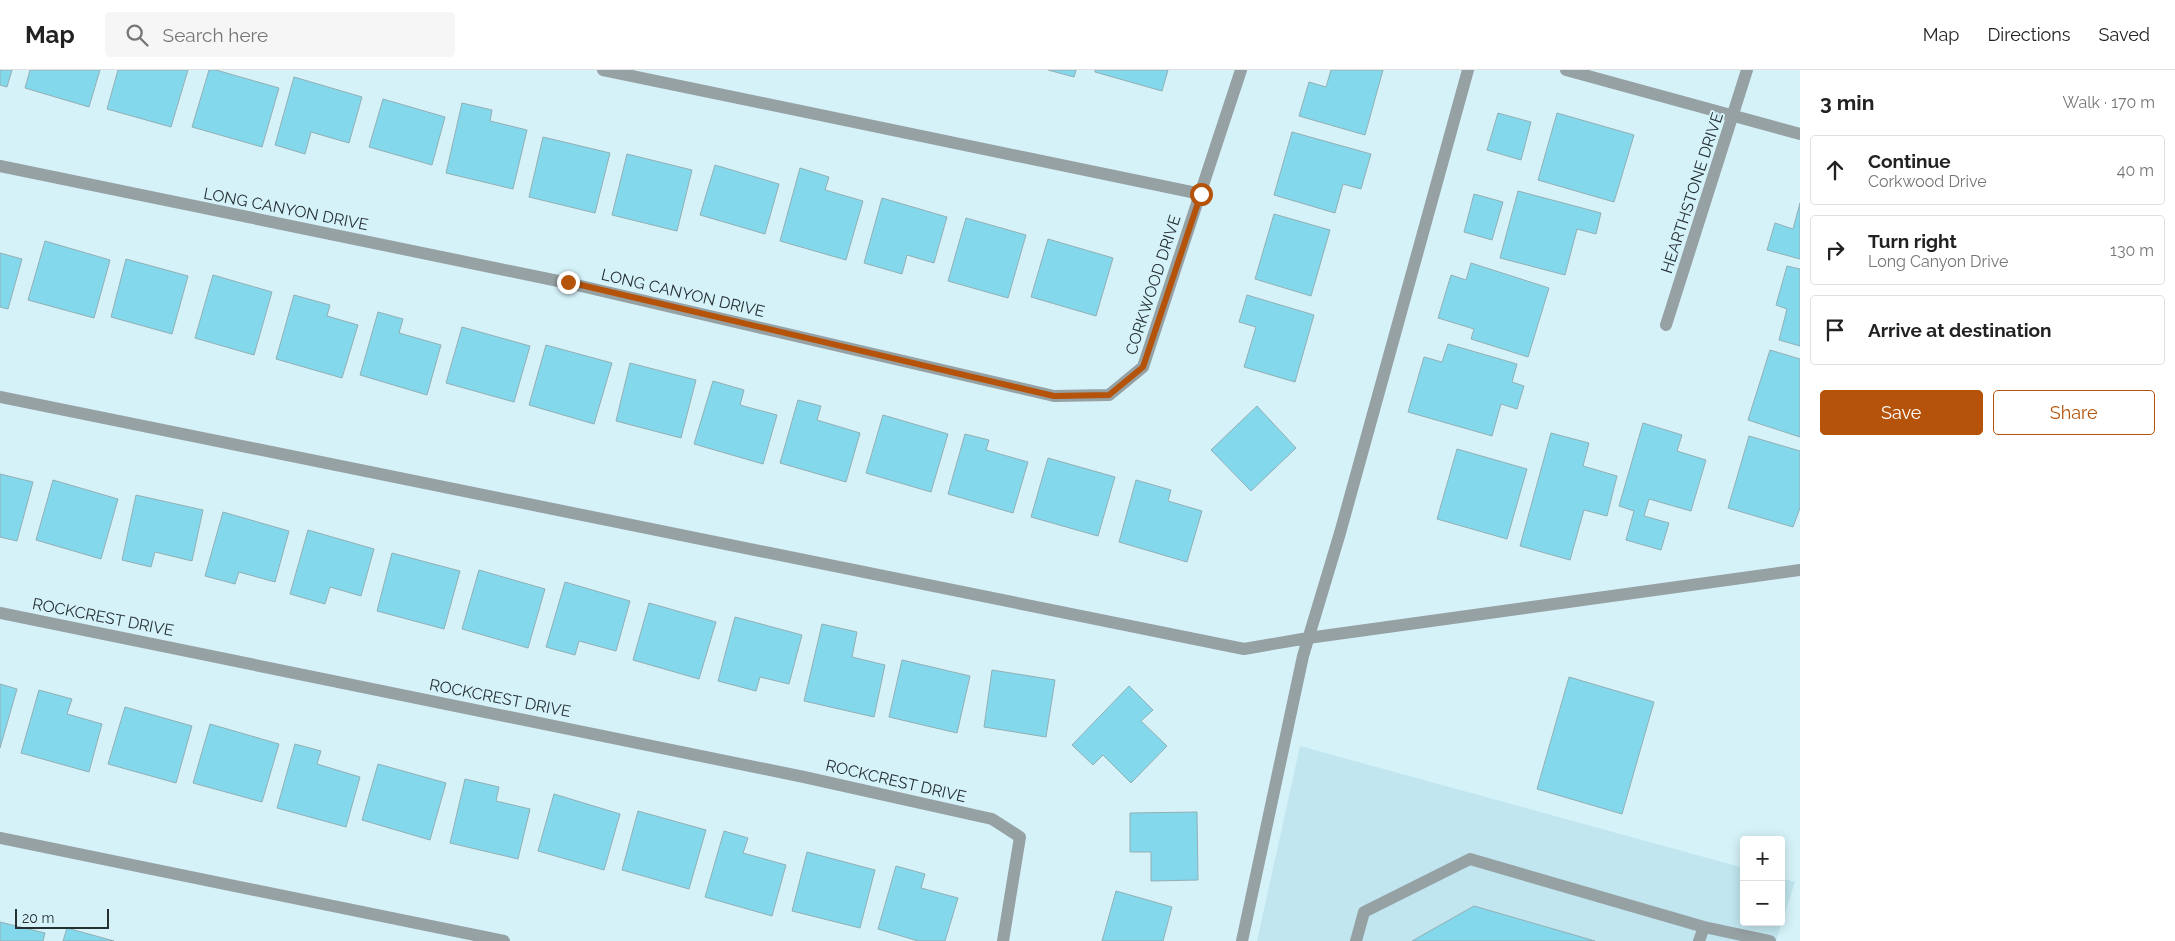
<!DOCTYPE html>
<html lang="en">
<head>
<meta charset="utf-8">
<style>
  :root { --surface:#fff; --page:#f6f6f6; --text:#222; --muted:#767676; --line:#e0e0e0; --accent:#b45309 }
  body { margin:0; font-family:Raleway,sans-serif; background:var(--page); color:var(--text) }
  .controls { position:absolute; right:15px; bottom:15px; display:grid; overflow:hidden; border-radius:5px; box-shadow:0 2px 12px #0003 }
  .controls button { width:45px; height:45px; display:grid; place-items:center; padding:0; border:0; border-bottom:1px solid var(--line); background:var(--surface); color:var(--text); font:25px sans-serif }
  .scale { position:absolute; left:15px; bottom:12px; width:94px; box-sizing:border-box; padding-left:5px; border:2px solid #253033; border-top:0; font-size:14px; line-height:18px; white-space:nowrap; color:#253033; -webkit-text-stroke:4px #d6f2f9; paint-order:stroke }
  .stop { position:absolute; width:15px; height:15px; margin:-11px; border:4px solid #b45309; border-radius:50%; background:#fff }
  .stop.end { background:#b45309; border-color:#fff; box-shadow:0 1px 5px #0008 }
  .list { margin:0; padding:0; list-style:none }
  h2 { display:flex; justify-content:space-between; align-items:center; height:65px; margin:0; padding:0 20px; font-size:21px }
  h2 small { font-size:16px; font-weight:400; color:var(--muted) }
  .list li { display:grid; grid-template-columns:32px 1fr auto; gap:15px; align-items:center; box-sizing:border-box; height:70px; margin:0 10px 10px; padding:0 10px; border:1px solid var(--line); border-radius:5px }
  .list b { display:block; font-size:19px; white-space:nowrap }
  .list p { margin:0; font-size:16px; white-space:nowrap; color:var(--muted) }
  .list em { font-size:16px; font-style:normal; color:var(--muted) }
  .actions { display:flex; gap:10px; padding:15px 20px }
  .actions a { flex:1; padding:11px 0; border:1px solid var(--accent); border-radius:5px; text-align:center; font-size:18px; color:var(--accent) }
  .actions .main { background:var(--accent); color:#fff }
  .icon { flex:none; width:28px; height:28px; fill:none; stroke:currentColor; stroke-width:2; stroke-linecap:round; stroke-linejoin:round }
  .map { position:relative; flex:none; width:1800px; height:871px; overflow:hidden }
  header { display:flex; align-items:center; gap:30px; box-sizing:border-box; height:70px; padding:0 25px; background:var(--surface); border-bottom:1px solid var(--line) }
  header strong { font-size:24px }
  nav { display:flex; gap:28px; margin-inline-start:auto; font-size:18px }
  .search { width:350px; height:45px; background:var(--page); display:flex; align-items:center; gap:12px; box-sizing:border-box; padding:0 18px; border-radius:5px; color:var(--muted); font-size:19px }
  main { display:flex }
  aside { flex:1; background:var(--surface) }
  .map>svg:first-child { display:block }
  .built { fill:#c1e6ef }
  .building { fill:#83d8eb; stroke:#93afb5 }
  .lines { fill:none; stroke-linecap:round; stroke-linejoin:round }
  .minor { stroke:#96a1a4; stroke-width:12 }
  .route { stroke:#b45309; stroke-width:6 }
  .labels { text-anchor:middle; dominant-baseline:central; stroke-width:4; stroke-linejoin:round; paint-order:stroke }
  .street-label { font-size:16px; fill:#253033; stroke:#d6f2f9 }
</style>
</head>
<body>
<header>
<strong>Map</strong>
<div class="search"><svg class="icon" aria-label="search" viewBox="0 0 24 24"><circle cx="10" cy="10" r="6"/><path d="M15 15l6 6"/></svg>Search here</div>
<nav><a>Map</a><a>Directions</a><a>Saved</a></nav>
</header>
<main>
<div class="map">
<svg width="1800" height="871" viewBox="0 0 1800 871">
  <rect width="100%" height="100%" fill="#d6f2f9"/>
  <path class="built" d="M1300 676 1744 798V852H1781V808L1795 812 1776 871H1257Z"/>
  <path class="building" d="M0 0H12L7 17 0 15Z
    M30 0H100L89 37 25 18Z
    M118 0H188L171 57 107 39Z
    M209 0H216L279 18 262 77 192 57Z
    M1048 0H1076L1074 7Z
    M1095 0H1168L1162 21 1095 2Z
    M1331 0H1383L1365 65 1299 46 1309 12 1326 17Z
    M294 7 362 27 349 73 311 62 305 84 275 75Z
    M383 29 445 47 432 95 369 77Z
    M462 33 492 40 490 51 527 60 513 119 446 103Z
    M1498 43 1531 52 1521 90 1487 80Z
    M1557 43 1634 65 1614 132 1538 110Z
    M1292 62 1371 84 1361 119 1343 114 1335 143 1274 125Z
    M543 67 610 83 595 143 529 127Z
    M627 84 692 100 677 161 612 145Z
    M715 95 779 114 765 164 700 145Z
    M800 98 829 107 825 120 863 131 846 190 780 171Z
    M1518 121 1601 143 1596 164 1577 159 1565 205 1500 188Z
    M1474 124 1503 132 1492 170 1464 162Z
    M882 128 947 147 934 193 907 185 902 204 864 193Z
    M1800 133V189L1767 180 1775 153 1793 159Z
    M1274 144 1330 160 1311 226 1255 209Z
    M966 148 1026 165 1008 228 948 211Z
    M1048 169 1113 188 1096 246 1031 227Z
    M45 171 110 190 94 248 28 230Z
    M0 183 22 189 8 239 0 237Z
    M126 189 188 206 172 264 111 247Z
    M1471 193 1549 218 1528 287 1471 269 1474 259 1438 248 1451 205 1466 210Z
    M1787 196 1800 199V276L1779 270 1787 239 1776 235Z
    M213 205 272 222 254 285 195 268Z
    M294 225 330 235 327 246 358 255 342 308 276 289Z
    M1247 225 1314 245 1295 312 1244 297 1256 257 1239 252Z
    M378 242 403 249 399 263 441 275 427 325 360 305Z
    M462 257 530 276 514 332 446 313Z
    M1448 274 1517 294 1512 312 1524 316 1517 339 1501 334 1492 366 1408 342 1424 287 1442 292Z
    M546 275 612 293 594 354 529 335Z
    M1770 280 1800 289V367L1748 350Z
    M630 293 696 310 681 368 616 351Z
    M713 311 744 320 740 335 777 345 763 394 694 374Z
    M798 330 821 336 817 350 860 363 846 412 780 393Z
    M1257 336 1296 378 1251 421 1211 380Z
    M883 345 948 364 931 422 866 403Z
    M1643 353 1682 365 1677 381 1706 390 1691 441 1649 429 1644 446 1669 453 1661 480 1626 470 1634 441 1619 436Z
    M1551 363 1589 373 1583 396 1617 406 1607 446 1584 440 1570 490 1520 476Z
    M965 364 989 370 986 380 1028 392 1013 443 948 424Z
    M1749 366 1800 381V438L1793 457 1728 438Z
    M1457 379 1527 399 1507 469 1437 449Z
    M1048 388 1115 407 1098 466 1031 447Z
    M0 404 33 412 17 471 0 467Z
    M53 410 118 429 101 489 36 470Z
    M1136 410 1171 420 1168 431 1202 441 1187 492 1119 472Z
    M136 425 203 440 192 491 155 482 151 497 122 490Z
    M223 442 289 461 275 512 239 502 235 514 205 506Z
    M308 460 374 479 361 526 330 517 325 534 290 524Z
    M392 483 460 501 444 559 377 541Z
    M479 500 545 519 528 578 462 559Z
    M565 512 630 531 616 581 579 571 575 585 546 577Z
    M649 533 716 552 699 609 633 590Z
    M735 547 802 565 789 614 760 607 756 621 718 611Z
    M822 554 857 562 852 587 885 595 874 647 804 631Z
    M902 590 970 606 957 663 889 647Z
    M992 600 1055 610 1046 667 984 657Z
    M1569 607 1654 632 1622 744 1537 719Z
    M0 614 17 619 0 678Z
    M1129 616 1153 640 1141 651 1167 676 1131 713 1103 685 1093 695 1072 675Z
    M39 620 72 629 67 644 102 654 89 702 21 683Z
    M125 637 192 656 176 713 108 694Z
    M210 654 279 674 262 732 193 713Z
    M295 674 321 681 317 694 360 707 346 757 277 738Z
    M378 694 446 713 430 770 362 750Z
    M465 709 499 717 496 731 530 739 518 789 450 773Z
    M554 724 620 744 604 800 538 781Z
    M638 741 706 760 689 819 622 800Z
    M1197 742 1198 810 1151 811V782H1130V743Z
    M724 761 748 768 743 783 786 795 772 846 705 827Z
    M807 782 875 800 860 858 792 841Z
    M896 796 925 804 921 818 958 828 945 871H918L878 859Z
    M1116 821 1172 837 1163 871H1102Z
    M1474 836 1595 871H1412Z
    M0 852 45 863 43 871H0Z
    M67 858 114 871H63Z"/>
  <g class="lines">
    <path class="minor" d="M603 0 1201 124
      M1566 0 1800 64
      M0 96 568 213 1054 326 1109 325 1143 297 1241 0
      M1666 255 1747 0
      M0 327 1244 579 1308 568 1800 500
      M0 543 804 707 992 749 1020 767 1003 871
      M0 768 504 871
      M1704 857 1770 871
      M1242 871 1303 586 1340 463 1468 0
      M1356 871 1364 842 1470 789 1704 857 1699 871"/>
  </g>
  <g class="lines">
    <path class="route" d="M568 212 1054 326 1109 325 1143 297 1201 124"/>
  </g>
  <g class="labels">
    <g class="street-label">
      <text transform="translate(1692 123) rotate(-72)">HEARTHSTONE DRIVE</text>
      <text transform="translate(286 139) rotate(11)">LONG CANYON DRIVE</text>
      <text transform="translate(1153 215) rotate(-72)">CORKWOOD DRIVE</text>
      <text transform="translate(683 223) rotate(13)">LONG CANYON DRIVE</text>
      <text transform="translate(103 547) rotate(11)">ROCKCREST DRIVE</text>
      <text transform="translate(500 628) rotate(11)">ROCKCREST DRIVE</text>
      <text transform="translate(896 711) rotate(13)">ROCKCREST DRIVE</text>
    </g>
  </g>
</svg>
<div class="controls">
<button>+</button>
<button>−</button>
</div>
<div class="scale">20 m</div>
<div class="stop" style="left:1201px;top:124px"></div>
<div class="stop end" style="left:568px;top:212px"></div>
</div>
<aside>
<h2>3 min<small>Walk · 170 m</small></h2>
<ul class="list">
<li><svg class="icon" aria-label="ahead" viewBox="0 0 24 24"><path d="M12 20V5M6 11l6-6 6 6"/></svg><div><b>Continue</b><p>Corkwood Drive</p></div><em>40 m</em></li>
<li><svg class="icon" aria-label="right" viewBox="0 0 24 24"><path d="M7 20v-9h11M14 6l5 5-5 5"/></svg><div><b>Turn right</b><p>Long Canyon Drive</p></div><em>130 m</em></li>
<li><svg class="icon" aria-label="arrive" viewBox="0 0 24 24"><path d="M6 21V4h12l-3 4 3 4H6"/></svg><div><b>Arrive at destination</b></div></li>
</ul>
<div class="actions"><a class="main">Save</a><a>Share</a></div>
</aside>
</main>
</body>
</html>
